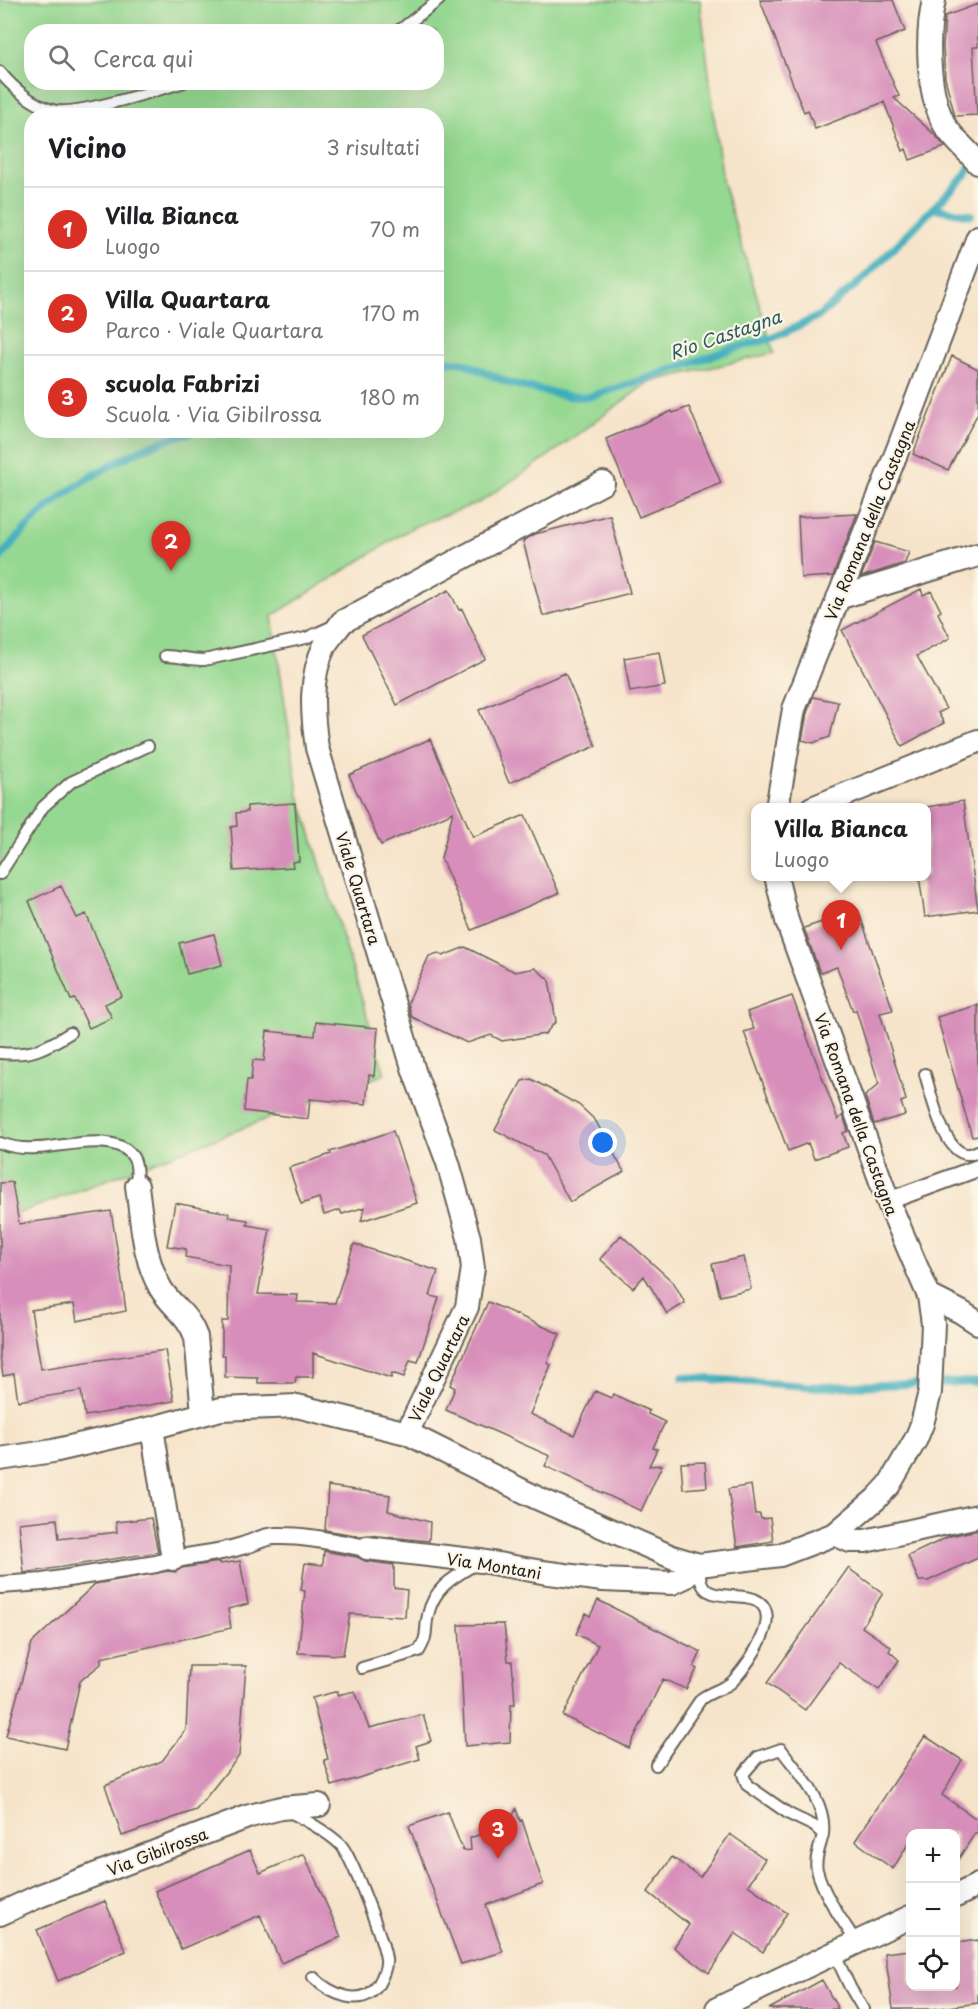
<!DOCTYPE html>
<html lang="it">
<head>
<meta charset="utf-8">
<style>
  :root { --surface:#fff; --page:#f2f2f2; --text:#202124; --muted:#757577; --line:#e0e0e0; --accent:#d93025 }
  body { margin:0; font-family:"Playpen Sans",sans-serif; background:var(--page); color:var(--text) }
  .controls { position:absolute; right:18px; bottom:18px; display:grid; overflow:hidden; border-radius:12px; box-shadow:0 6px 24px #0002 }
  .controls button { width:54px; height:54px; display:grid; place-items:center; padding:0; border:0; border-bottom:2px solid var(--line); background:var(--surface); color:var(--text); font:30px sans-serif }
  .you { position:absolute; left:603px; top:1143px; width:21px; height:21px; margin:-15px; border:4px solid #fff; border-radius:50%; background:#1a73e8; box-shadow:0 0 0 9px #1a73e833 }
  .badge { display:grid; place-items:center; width:39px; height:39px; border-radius:50%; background:var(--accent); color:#fff; font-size:20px; font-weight:700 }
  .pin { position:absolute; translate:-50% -50px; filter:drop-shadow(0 2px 3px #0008) }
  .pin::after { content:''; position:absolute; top:32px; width:21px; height:18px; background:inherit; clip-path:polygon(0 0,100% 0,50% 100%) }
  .popup { position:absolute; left:751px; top:803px; width:180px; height:78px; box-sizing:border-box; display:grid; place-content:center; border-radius:12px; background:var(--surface); filter:drop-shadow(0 2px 4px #0005); font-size:20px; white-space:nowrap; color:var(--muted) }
  .popup b { font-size:22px; color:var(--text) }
  .popup::after { content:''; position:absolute; left:50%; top:100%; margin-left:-12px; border:12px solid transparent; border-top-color:var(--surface) }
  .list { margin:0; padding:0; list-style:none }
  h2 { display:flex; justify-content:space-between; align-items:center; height:78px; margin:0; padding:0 24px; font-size:26px }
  h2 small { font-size:20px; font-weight:400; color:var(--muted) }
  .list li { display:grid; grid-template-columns:39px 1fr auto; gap:18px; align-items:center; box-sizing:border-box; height:84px; padding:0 24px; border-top:2px solid var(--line) }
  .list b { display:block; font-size:22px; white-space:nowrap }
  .list p { margin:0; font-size:20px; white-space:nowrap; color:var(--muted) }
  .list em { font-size:20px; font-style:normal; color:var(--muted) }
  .icon { flex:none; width:33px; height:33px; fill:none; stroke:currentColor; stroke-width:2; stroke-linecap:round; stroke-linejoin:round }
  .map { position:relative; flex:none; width:978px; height:2009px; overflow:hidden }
  .search { position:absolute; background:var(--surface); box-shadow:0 6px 24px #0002; left:24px; top:24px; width:420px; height:66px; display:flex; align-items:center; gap:15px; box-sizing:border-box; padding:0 21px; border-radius:24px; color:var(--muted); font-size:22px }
  .panel { position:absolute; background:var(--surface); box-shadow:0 6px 24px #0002; left:24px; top:108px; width:420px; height:330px; border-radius:24px }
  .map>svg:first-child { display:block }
  .green { fill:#95d891; stroke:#587a56; stroke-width:1.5; fill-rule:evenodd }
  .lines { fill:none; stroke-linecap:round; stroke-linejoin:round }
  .stream { stroke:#3eadbc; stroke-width:8 }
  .building { fill:#d78eba }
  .service-casing { stroke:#686259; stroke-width:14 }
  .pedestrian-casing { stroke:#686259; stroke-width:20 }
  .minor-casing { stroke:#686259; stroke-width:26 }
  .service { stroke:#fff; stroke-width:10 }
  .pedestrian { stroke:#fff; stroke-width:16 }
  .minor { stroke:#fff; stroke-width:22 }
  .labels { text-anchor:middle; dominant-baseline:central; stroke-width:4.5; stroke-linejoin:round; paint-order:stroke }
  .street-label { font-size:16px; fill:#1c1c1c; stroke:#fcf5e5 }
  .water-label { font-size:18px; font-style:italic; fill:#2b5d64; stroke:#fcf5e5 }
</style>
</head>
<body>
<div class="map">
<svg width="978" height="2009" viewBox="0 0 978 2009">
  <rect width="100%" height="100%" fill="#fcf5e5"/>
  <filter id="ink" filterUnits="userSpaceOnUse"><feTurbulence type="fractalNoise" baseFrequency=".0167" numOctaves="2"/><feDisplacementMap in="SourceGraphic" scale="12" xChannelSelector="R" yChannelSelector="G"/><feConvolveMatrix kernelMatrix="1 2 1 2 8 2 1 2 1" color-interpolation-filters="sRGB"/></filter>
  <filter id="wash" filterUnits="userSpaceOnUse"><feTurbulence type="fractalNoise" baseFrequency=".008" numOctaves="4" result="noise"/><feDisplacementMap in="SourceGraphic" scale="24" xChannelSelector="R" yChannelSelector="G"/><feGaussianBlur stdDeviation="1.35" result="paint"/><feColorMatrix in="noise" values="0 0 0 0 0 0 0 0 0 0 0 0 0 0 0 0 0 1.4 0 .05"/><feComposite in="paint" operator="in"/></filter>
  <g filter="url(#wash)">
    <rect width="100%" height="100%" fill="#f6e4ca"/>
    <path class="green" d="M0 0H700L722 180 774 353 649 382 540 462 480 502 413 527 272 616 298 792 385 1074 22 1212 0 1211ZM32 32H436V82H32ZM32 116H436V430H32Z"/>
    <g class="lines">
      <path class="stream" d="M933 208 971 215
        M436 360 464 363 509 383 566 396 588 397 633 383 735 348 773 338 819 316 864 278 966 175 973 160
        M0 558C10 546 20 534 31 523 74 481 140 444 199 430
        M683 1377 820 1387 978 1382"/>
    </g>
    <g id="blocks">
      <path class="building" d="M760 0H893L905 31 876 43 899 96 894 98 936 136 945 147 910 160 906 149 903 151 884 102 815 129 808 110 804 112Z
        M978 4V47H973L977 115 955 116 945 78 943 46 945 16Z
        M952 356 978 369V413L948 470 913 454Z
        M689 407 721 483 639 517 606 439 672 411 673 413Z
        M857 514 833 576 801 578 798 517Z
        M610 515 630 593 543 616 523 541 535 534Z
        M875 542 909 552 905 563 861 577Z
        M921 589 923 595 931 591 941 611 938 613 950 638 917 656 946 709 938 713 944 723 902 746 842 630Z
        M449 590 459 610 462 609 485 659 397 705 362 635Z
        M659 652 665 686 630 692 624 658Z
        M565 673 596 746 509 783 479 710Z
        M813 697 838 702 830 737 813 743 802 740 807 713Z
        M430 739 473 837 525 815 559 893 472 930 441 858 453 812 381 845 349 775Z
        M963 801 978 910 925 917 919 876H927V807Z
        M295 803 299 861 292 862 293 867 234 871 231 827 237 826 236 813 247 812V806Z
        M61 886 77 918 86 914 122 996 105 1004 112 1018 89 1028 75 999 71 1000 29 901Z
        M858 910 893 1010 880 1013 906 1100 901 1102 905 1115 874 1124 865 1096 879 1084 856 1010 853 1011 837 967 820 973 804 928Z
        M214 934 222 965 187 974 179 943Z
        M465 947 515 972 535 968 549 980 556 1021 545 1034 502 1041 491 1035 467 1043 412 1017 408 1003 429 956 438 953 443 956Z
        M792 996 838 1120 843 1115 848 1131 843 1133 848 1147 814 1159 808 1143 788 1151 744 1032 754 1029 747 1012Z
        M978 1005V1136L972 1137 937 1017Z
        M316 1022 378 1028 374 1076 369 1075 366 1104 310 1099 308 1119 244 1111 247 1080H251L253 1060 264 1061 267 1031 315 1036Z
        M531 1079 579 1105 595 1120 624 1172 570 1202 544 1155 495 1130 522 1081Z
        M393 1131 417 1203 361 1221 365 1207 342 1214 340 1210 324 1215 319 1198 301 1204 289 1168 331 1154 330 1152Z
        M12 1182 19 1224 111 1211 120 1267 126 1311 77 1321 74 1304 31 1310 41 1369 165 1350 174 1401 85 1416 81 1391 18 1401 14 1374 3 1376 0 1356V1183Z
        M175 1203 229 1213V1217L248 1220 247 1225 270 1229 258 1294 298 1295 297 1302 335 1303 354 1244 438 1271 430 1296 439 1298 418 1362 410 1360 404 1377 392 1373 391 1378 313 1353V1377H296L295 1383H258V1378L225 1377V1355H222V1321H228L229 1265 185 1257 186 1249 167 1246Z
        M621 1235 674 1283 685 1303 667 1314 644 1276 633 1288 600 1259Z
        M744 1257 751 1289 720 1296 712 1264Z
        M488 1302 560 1334 547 1363 551 1365 530 1414 574 1435 595 1391 611 1398 613 1394 649 1411 648 1414 665 1422 653 1448 657 1449 649 1466 662 1465 641 1511 545 1466 550 1456 446 1410 455 1388 450 1385Z
        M705 1462 707 1487 683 1489 681 1463Z
        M751 1485 755 1514H760L761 1519 770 1518 773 1541 737 1547 728 1489Z
        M328 1486 390 1495 388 1511 430 1522 429 1541 369 1535 361 1536 325 1530Z
        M151 1518 158 1552 24 1573 19 1523 57 1519 59 1539 117 1532 116 1522Z
        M978 1530V1558L928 1581H919L908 1556 950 1536Z
        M324 1551 357 1557 365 1561 394 1565V1588L407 1590 405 1617 350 1614 343 1655 298 1653 305 1591 301 1590 305 1563 323 1565Z
        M240 1561 248 1604 228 1609 231 1628 101 1658V1664L80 1681 65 1749 6 1736 32 1643 95 1584 168 1571 176 1572 182 1568 219 1562 220 1564Z
        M848 1568 883 1593 862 1627 891 1647 889 1651 899 1660 879 1690 839 1663 805 1710 767 1683Z
        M598 1600 701 1652 694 1667 697 1669 686 1689 663 1679 629 1748 563 1716 598 1645 576 1634 586 1613 590 1616Z
        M504 1624 508 1661H512L515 1704H511L510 1742 465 1746 459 1625Z
        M189 1666H246L239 1756 196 1810 122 1836 105 1785 162 1761 186 1730Z
        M338 1691 337 1695 355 1691 369 1728 423 1715 431 1741 416 1746 420 1759 332 1786 324 1760 328 1759 312 1698Z
        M925 1736 962 1760 942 1795 978 1820V1833H975L956 1863V1833H910V1841L893 1869 855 1841Z
        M516 1809 520 1821 522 1820 543 1884 486 1905 503 1952 461 1964 409 1826 448 1812 463 1851 471 1850 470 1838 508 1825Z
        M730 1834 765 1859 748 1885 787 1913 763 1952 735 1933 709 1973 674 1947 689 1925 648 1892 672 1857 700 1877Z
        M250 1850 260 1873 304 1854 341 1937 281 1963 260 1915 181 1949 155 1891Z
        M105 1901 126 1951 58 1981 37 1930Z
        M978 1940V2003L933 2009H893L885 1953 910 1950V1986H956V1943Z
        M822 1980 838 2009H769Z"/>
    </g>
  </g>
  <g filter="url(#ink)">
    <use href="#blocks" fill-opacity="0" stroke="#686259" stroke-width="1.5"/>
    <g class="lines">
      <g class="service-casing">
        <path id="service" d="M395 32 401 29 439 0
          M0 72C13 88 32 104 52 110 73 117 158 90 184 82
          M165 656C178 656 190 660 204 660L306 638 333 626
          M0 874 43 807 71 782 148 746
          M0 1053C31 1056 44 1049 70 1033
          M925 1074C931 1093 944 1156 969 1154 972 1154 975 1152 978 1151
          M0 1143C11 1147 25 1149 37 1148 63 1147 120 1130 134 1159 138 1166 136 1178 137 1186
          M362 1668 419 1651C429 1634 424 1632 428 1615 434 1587 454 1577 476 1564
          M656 1765 701 1699C711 1691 727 1688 733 1681 747 1665 787 1613 754 1599 740 1594 720 1598 708 1591 699 1585 700 1574 699 1565
          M290 1812C307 1821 326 1831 340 1844 351 1854 384 1942 386 1959 387 1967 382 1978 378 1985 362 2009 330 1994 313 1977
          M823 1834 814 1826 789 1814 747 1785 743 1774 758 1757 781 1749C799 1774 827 1801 823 1834 821 1845 814 1859 817 1870 824 1896 842 1920 857 1943
          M834 1953 850 1987 863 2009"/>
      </g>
      <g class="pedestrian-casing">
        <path id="pedestrian" d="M888 1201 978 1168
          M0 1585 43 1582 156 1564C184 1555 214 1555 242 1546 254 1543 263 1536 276 1536 306 1535 338 1543 367 1548"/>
      </g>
      <g class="minor-casing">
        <path id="minor" d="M934 0C926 35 927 91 944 124 952 138 968 151 978 163
          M838 598 978 555
          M777 808 794 709 898 449 978 237
          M812 808 978 741
          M137 1186C142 1221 143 1258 161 1289 173 1308 188 1314 196 1337L203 1413
          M929 1296 961 1312 978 1323
          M152 1428 173 1559
          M407 1433 467 1307 473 1268 469 1238 448 1163 414 1071 317 748C312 714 309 677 325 645 330 637 337 630 342 622L603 483
          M0 1459 53 1451 152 1428 221 1409 297 1406 407 1433 537 1498 672 1557 699 1565 780 1555 835 1534 876 1499 889 1485 916 1439 922 1424 930 1392 933 1324 929 1296 888 1201 787 921 776 876
          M835 1534 850 1541H865L978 1516
          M367 1548 481 1561 542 1572 603 1580 672 1583 685 1577 699 1565
          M956 1896 978 1885
          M0 1914 39 1896 250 1816 281 1808 319 1805
          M717 2009 910 1917"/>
      </g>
      <use href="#service" class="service"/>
      <use href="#pedestrian" class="pedestrian"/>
      <use href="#minor" class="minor"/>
    </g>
  </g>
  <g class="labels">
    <g class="street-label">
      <text transform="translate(869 520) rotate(-68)">Via Romana della Castagna</text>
      <text transform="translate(359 888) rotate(73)">Viale Quartara</text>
      <text transform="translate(857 1114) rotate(70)">Via Romana della Castagna</text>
      <text transform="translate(438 1368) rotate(-64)">Viale Quartara</text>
      <text transform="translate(494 1565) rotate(9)">Via Montani</text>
      <text transform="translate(157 1851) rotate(-21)">Via Gibilrossa</text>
    </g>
    <g class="water-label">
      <text transform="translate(725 334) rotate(-19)">Rio Castagna</text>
    </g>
  </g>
</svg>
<div class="controls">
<button>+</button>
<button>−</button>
<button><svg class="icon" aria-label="locate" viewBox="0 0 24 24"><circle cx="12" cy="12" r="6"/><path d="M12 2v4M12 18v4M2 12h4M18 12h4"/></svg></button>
</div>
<div class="you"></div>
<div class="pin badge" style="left:841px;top:950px">1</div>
<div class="popup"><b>Villa Bianca</b>Luogo</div>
<div class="pin badge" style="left:171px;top:571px">2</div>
<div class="pin badge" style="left:498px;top:1859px">3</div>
<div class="search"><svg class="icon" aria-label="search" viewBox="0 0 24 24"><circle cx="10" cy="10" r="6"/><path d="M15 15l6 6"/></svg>Cerca qui</div>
<section class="panel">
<h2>Vicino<small>3 risultati</small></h2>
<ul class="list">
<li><span class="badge">1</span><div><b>Villa Bianca</b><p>Luogo</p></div><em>70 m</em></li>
<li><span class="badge">2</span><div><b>Villa Quartara</b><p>Parco · Viale Quartara</p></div><em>170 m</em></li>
<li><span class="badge">3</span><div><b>scuola Fabrizi</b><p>Scuola · Via Gibilrossa</p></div><em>180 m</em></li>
</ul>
</section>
</div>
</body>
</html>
